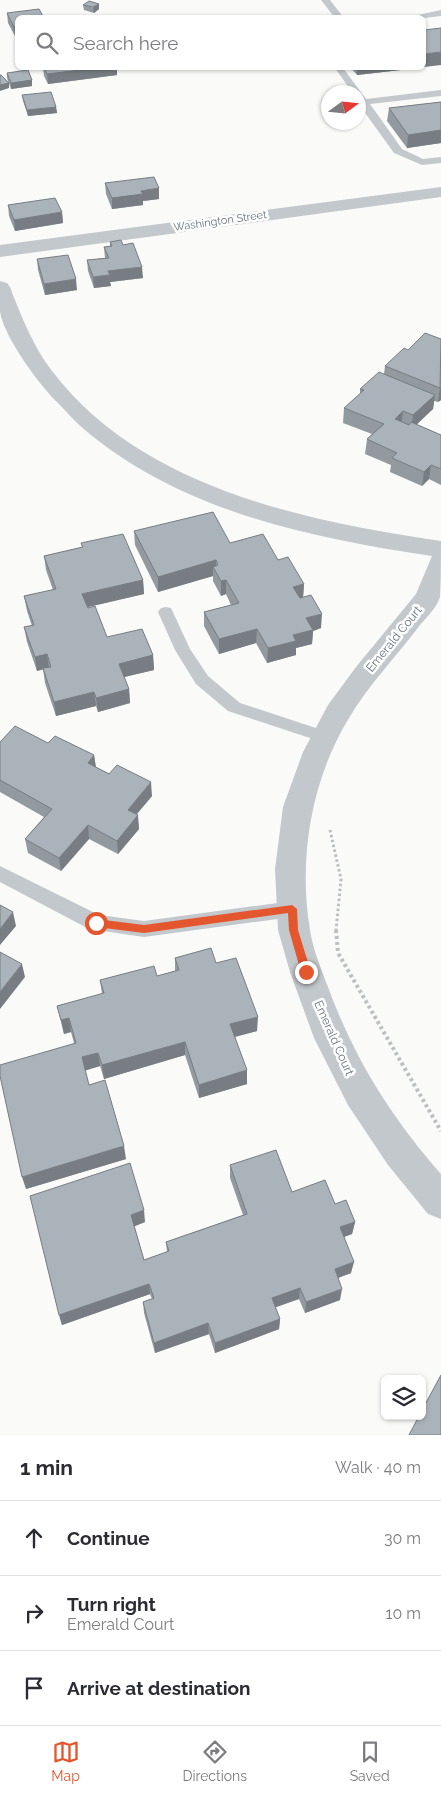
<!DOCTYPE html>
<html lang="en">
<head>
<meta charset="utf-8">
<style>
  :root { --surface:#fff; --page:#f7f7f7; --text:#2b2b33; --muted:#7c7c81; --line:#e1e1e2; --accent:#e4572e }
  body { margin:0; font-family:Raleway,sans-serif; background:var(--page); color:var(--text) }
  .controls { position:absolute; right:15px; bottom:15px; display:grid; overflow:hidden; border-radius:8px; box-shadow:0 1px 4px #0004 }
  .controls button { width:45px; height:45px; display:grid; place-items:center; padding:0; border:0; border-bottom:1px solid var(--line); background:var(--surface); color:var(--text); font:25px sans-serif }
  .compass { position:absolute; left:321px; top:85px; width:45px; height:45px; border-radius:50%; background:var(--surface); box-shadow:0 1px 4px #0004; rotate:75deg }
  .stop { position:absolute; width:15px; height:15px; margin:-11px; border:4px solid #e4572e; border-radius:50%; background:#fff }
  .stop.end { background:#e4572e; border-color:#fff; box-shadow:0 1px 5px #0008 }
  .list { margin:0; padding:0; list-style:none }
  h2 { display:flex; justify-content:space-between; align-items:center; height:65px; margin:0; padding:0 20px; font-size:21px }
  h2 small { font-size:16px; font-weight:400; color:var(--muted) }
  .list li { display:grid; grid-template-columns:32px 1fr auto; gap:15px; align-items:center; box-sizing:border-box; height:75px; padding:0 20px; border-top:1px solid var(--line) }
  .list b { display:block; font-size:19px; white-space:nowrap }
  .list p { margin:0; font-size:16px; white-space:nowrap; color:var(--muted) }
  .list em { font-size:16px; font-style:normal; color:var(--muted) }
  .icon { flex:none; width:28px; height:28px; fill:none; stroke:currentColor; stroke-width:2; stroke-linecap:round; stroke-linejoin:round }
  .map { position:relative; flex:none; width:441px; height:1435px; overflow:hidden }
  .search { position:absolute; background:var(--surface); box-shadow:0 1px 4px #0004; left:15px; right:15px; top:15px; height:55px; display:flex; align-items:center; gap:12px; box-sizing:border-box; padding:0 18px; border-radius:8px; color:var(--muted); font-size:19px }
  .sheet { height:290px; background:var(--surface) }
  nav { display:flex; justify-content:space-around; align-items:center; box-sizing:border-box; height:70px; border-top:1px solid var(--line); background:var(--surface); font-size:14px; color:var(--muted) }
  nav a { display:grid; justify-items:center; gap:2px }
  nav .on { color:var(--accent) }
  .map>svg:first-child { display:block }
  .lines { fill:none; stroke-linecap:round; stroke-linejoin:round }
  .path-far1 { stroke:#bbbfc2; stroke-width:3; stroke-dasharray:2.5 2.5; stroke-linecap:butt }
  .path { stroke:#bbbfc2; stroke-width:4; stroke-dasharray:3 3; stroke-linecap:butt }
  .lane { fill:#c3c8cc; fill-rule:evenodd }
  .street { fill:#c3c8cc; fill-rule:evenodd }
  .wall { fill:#929a9f }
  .shaded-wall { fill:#777d82 }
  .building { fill:#aab3b9; stroke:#777d82 }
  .route { fill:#e4572e }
  .labels { text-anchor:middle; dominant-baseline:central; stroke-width:5; stroke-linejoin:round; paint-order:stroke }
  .far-street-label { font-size:11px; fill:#657683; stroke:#fff }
  .street-label { font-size:12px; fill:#657683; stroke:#fff }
</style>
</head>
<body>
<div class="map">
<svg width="441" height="1435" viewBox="0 0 441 1435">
  <rect width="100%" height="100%" fill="#fafaf8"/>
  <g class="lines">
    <path class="path-far1" d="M330 830 341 879 336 931"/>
    <path class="path" d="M336 930 338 953 441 1131"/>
    <path class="lane" d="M321 0H330L344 18H335Z
      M441 10V16L424 18H403Z
      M335 68H343L366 99 441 90V96L370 104 402 149 423 159 441 157V163L422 165 394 153 358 103V92H352Z
      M166 607 171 608 190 649 208 676 240 703 331 733 333 737 331 741 325 743 228 711 196 684 175 650 158 612 161 608Z
      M0 866 99 915 144 921 292 901 298 904 301 909 298 914 292 917 144 937 89 929 0 882Z"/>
    <path class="street" d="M441 187V197L0 257V245Z
      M0 281 7 283 10 287C21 316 33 346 52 371 141 488 305 521 441 541 441 553 441 587 440 597 437 607 427 617 420 625 397 656 369 684 349 718 311 780 298 859 310 930 313 949 321 969 328 987 354 1058 391 1117 441 1174V1219L428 1214 388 1165 348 1105 314 1038 290 972 278 930 275 869 283 807 303 752 328 705 356 667 416 594 432 556C310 538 181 511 85 430 75 422 67 412 58 403 40 386 3 336 0 311 0 301 0 291 0 281Z"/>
  </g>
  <path class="wall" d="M83 5 99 9 94 13 84 10Z
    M7 13 18 18V36H15L8 23Z
    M43 68H117V75L48 84 44 76Z
    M351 68H418L357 75Z
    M7 73 32 80V86L11 89 7 78Z
    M22 95 56 107 57 113 28 116 23 101Z
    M441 102V143L407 148 387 121 389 108Z
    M105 183 159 188V199L143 201V205L112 209 106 194Z
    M8 205 62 212 63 223 15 231 9 216Z
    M110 242 123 245 143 278 110 282 111 286 94 288 88 271 87 260 105 258 104 247 110 246Z
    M37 259 77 290 45 295 38 270Z
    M441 339V400L438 402 434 401 433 409 416 424 441 435V485L429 479 422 486 390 472 391 465 365 454 367 439 372 434 343 423 344 408 360 394V389L384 374 385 366 408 350Z
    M134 531 230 543 278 560 304 584 303 598 321 628 313 631 312 644 296 648V655L267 663 256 643 219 654 204 626V612L231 605 226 594 221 596 213 581V576L158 592 135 545Z
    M81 543 143 580 144 594 87 607 107 637 153 655 154 670 124 677 129 689 130 703 98 712 96 706 56 716 45 683 43 669 37 671 27 642 24 627 32 626 27 611 24 596 53 590 46 570 44 556 82 547Z
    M0 742 48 743 94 755 96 767 152 796 137 814 139 829 118 854 89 839 61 871 28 853 25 839 44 817 0 792Z
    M175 958 216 963 257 1031 235 1037 247 1084 199 1098 185 1055 104 1079 100 1066 85 1070 89 1085 126 1159 26 1189 74 1043 71 1032 64 1034 57 1006 102 994 100 980 157 976 175 971Z
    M230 1165 292 1192 335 1204 355 1222 352 1234 344 1237 351 1273 338 1278 340 1300 305 1313 299 1299 275 1307 280 1319 279 1329 215 1353 209 1334 155 1353 144 1313 143 1302 152 1299 150 1294 62 1325 30 1196 145 1222 134 1226 144 1260 167 1252 166 1242 243 1215 230 1178Z"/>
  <path class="shaded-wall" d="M99 4V9L94 13 93 7Z
    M18 26V36H15L14 27Z
    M441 52V65L424 67V54Z
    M97 68H117V75L48 84 47 74Z
    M357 68H418L357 75Z
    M32 80V86L11 89V83Z
    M9 83V88L0 91V85Z
    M56 107 57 113 28 116 27 110Z
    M441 130V143L407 148 408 135Z
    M159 188V199L143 201V205L112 209V198L141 191Z
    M62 212 63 223 15 231 14 220Z
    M142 267 143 278 110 282 111 286 94 288 93 277 108 271Z
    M76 279 77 290 45 295 44 284Z
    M441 387V400L438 402 440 388Z
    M435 395 433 409 411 430 413 415Z
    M403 411 401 426 395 419Z
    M431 465 429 479 422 486 424 472Z
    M216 560V573L213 567V576L158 592V577Z
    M143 580 144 594 84 608 82 594Z
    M226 580V594L221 596V581Z
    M304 584 303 598 292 601 293 587Z
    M322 614 321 628 313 631 312 644 296 648V655L267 663 268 648 293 635 306 618Z
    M257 629 256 643 219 654V639Z
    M47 654 49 668 37 671 35 657Z
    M153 655 154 670 120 678 119 664Z
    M129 689 130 703 98 712 96 698Z
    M94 692 96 706 56 716 54 702Z
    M94 755 96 769 88 763Z
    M151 782 152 796 129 823 128 810Z
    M138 815 139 829 118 854 117 841Z
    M88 825 89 839 61 871 59 858Z
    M13 912 16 926 0 945V929Z
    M22 964 25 977 0 1009V992Z
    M258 1017 257 1031 230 1038V1024Z
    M69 1018 71 1032 64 1034 61 1020Z
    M185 1042V1055L104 1079 102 1065Z
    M98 1053 100 1066 84 1071 82 1057Z
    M247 1070V1084L199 1098V1085Z
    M124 1146 126 1159 26 1189 22 1177Z
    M144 1210 145 1222 133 1227 131 1215Z
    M355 1222 352 1234 338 1239 340 1227Z
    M354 1262 351 1273 332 1280 335 1269Z
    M149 1284 150 1294 62 1325 59 1315Z
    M300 1288 299 1299 271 1309 272 1298Z
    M342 1289 340 1300 305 1313 306 1302Z
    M280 1319 279 1329 215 1353V1343Z
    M208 1323 209 1334 155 1353 154 1343Z"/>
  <path class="building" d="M89 1 99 4 93 7 83 5Z
    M39 9 44 18H18V26L14 27 7 13Z
    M441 28V52L424 54V30Z
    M44 68H97L47 74Z
    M28 70 32 80 11 83 7 73Z
    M0 75H1L9 83 0 85Z
    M51 92 56 107 27 110 22 95Z
    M441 102V130L408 135 389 108Z
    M154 177 159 188 141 191 143 194 112 198 105 183Z
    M55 198 62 212 14 220 8 205Z
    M121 240 123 245 133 243 142 267 108 271 110 275 93 277 87 260 109 258 104 247 112 246 110 242Z
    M68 255 76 279 44 284 37 259Z
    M425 333 441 339 440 388 385 366 404 348 408 350Z
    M379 372 435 395 413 415 403 411 395 419 409 425 411 422 441 435V469L431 465 424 472 392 458 397 453 367 439 384 424 344 408 364 390 360 389Z
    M213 512 230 543 263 534 278 560 288 557 304 584 293 587 300 598 311 595 322 614 306 618 313 630 293 635 296 641 268 648 257 629 219 639 204 612 239 603 226 580 221 581 213 567 218 565 216 560 158 577 134 531Z
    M123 534 143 580 82 594 88 608 95 606 107 637 142 629 153 655 119 664 129 689 96 698 94 692 54 702 43 668 51 667 47 654 35 657 24 627 34 625 24 596 56 589 44 556 83 547 81 543Z
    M15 726 48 743 55 736 94 755 88 763 109 774 117 765 151 782 128 810 138 815 117 841 88 825 59 858 25 839 52 809 0 780V742Z
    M0 905 13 912 0 929Z
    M211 948 216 963 236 958 258 1017 230 1024 247 1070 199 1085 185 1042 102 1065 98 1053 82 1057 89 1085 105 1080 124 1146 22 1177 0 1076V1065L76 1043 69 1018 61 1020 57 1006 104 993 100 980 154 966 157 976 179 970 175 958Z
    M0 952 22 964 0 992Z
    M276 1150 292 1192 325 1180 335 1204 346 1200 355 1222 340 1227 354 1262 335 1269 342 1289 306 1302 300 1288 272 1298 280 1319 215 1343 208 1323 154 1343 143 1302 154 1298 149 1284 59 1315 30 1196 130 1163 144 1210 131 1215 144 1260 169 1251 166 1242 247 1214 230 1165Z
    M441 1375V1435H409L419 1416H422V1410Z"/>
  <path class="route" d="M292 905 297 909 298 930 311 972 306 977 301 972 289 930 288 913 144 933 96 927 91 923 96 919 144 925Z"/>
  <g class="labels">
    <g class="far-street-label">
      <text transform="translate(220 221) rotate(-8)">Washington Street</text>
    </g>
    <g class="street-label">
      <text transform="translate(394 639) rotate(-51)">Emerald Court</text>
      <text transform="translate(334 1038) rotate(66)">Emerald Court</text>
    </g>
  </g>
</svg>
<div class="controls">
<button><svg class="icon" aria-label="layers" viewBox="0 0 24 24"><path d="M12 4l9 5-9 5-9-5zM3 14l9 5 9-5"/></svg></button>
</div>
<svg class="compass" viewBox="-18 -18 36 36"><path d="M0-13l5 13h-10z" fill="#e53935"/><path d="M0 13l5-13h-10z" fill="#7c7c81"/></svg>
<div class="stop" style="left:96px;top:923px"></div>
<div class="stop end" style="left:306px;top:972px"></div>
<div class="search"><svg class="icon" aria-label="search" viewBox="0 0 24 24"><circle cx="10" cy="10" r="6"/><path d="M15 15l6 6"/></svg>Search here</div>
</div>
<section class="sheet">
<h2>1 min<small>Walk · 40 m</small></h2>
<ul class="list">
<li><svg class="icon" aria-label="ahead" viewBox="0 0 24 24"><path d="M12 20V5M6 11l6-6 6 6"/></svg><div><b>Continue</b></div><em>30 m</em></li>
<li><svg class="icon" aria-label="right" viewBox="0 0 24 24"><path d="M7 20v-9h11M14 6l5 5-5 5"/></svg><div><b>Turn right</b><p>Emerald Court</p></div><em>10 m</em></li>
<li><svg class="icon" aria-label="arrive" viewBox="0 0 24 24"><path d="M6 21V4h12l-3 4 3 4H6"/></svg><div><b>Arrive at destination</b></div></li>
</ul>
</section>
<nav>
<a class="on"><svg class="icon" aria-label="map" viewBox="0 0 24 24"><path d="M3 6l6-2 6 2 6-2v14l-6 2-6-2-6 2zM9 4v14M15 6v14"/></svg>Map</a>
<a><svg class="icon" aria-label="directions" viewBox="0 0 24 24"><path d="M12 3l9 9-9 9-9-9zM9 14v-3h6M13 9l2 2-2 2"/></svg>Directions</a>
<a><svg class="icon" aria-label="saved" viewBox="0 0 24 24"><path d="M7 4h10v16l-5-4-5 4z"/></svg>Saved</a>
</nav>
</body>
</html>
